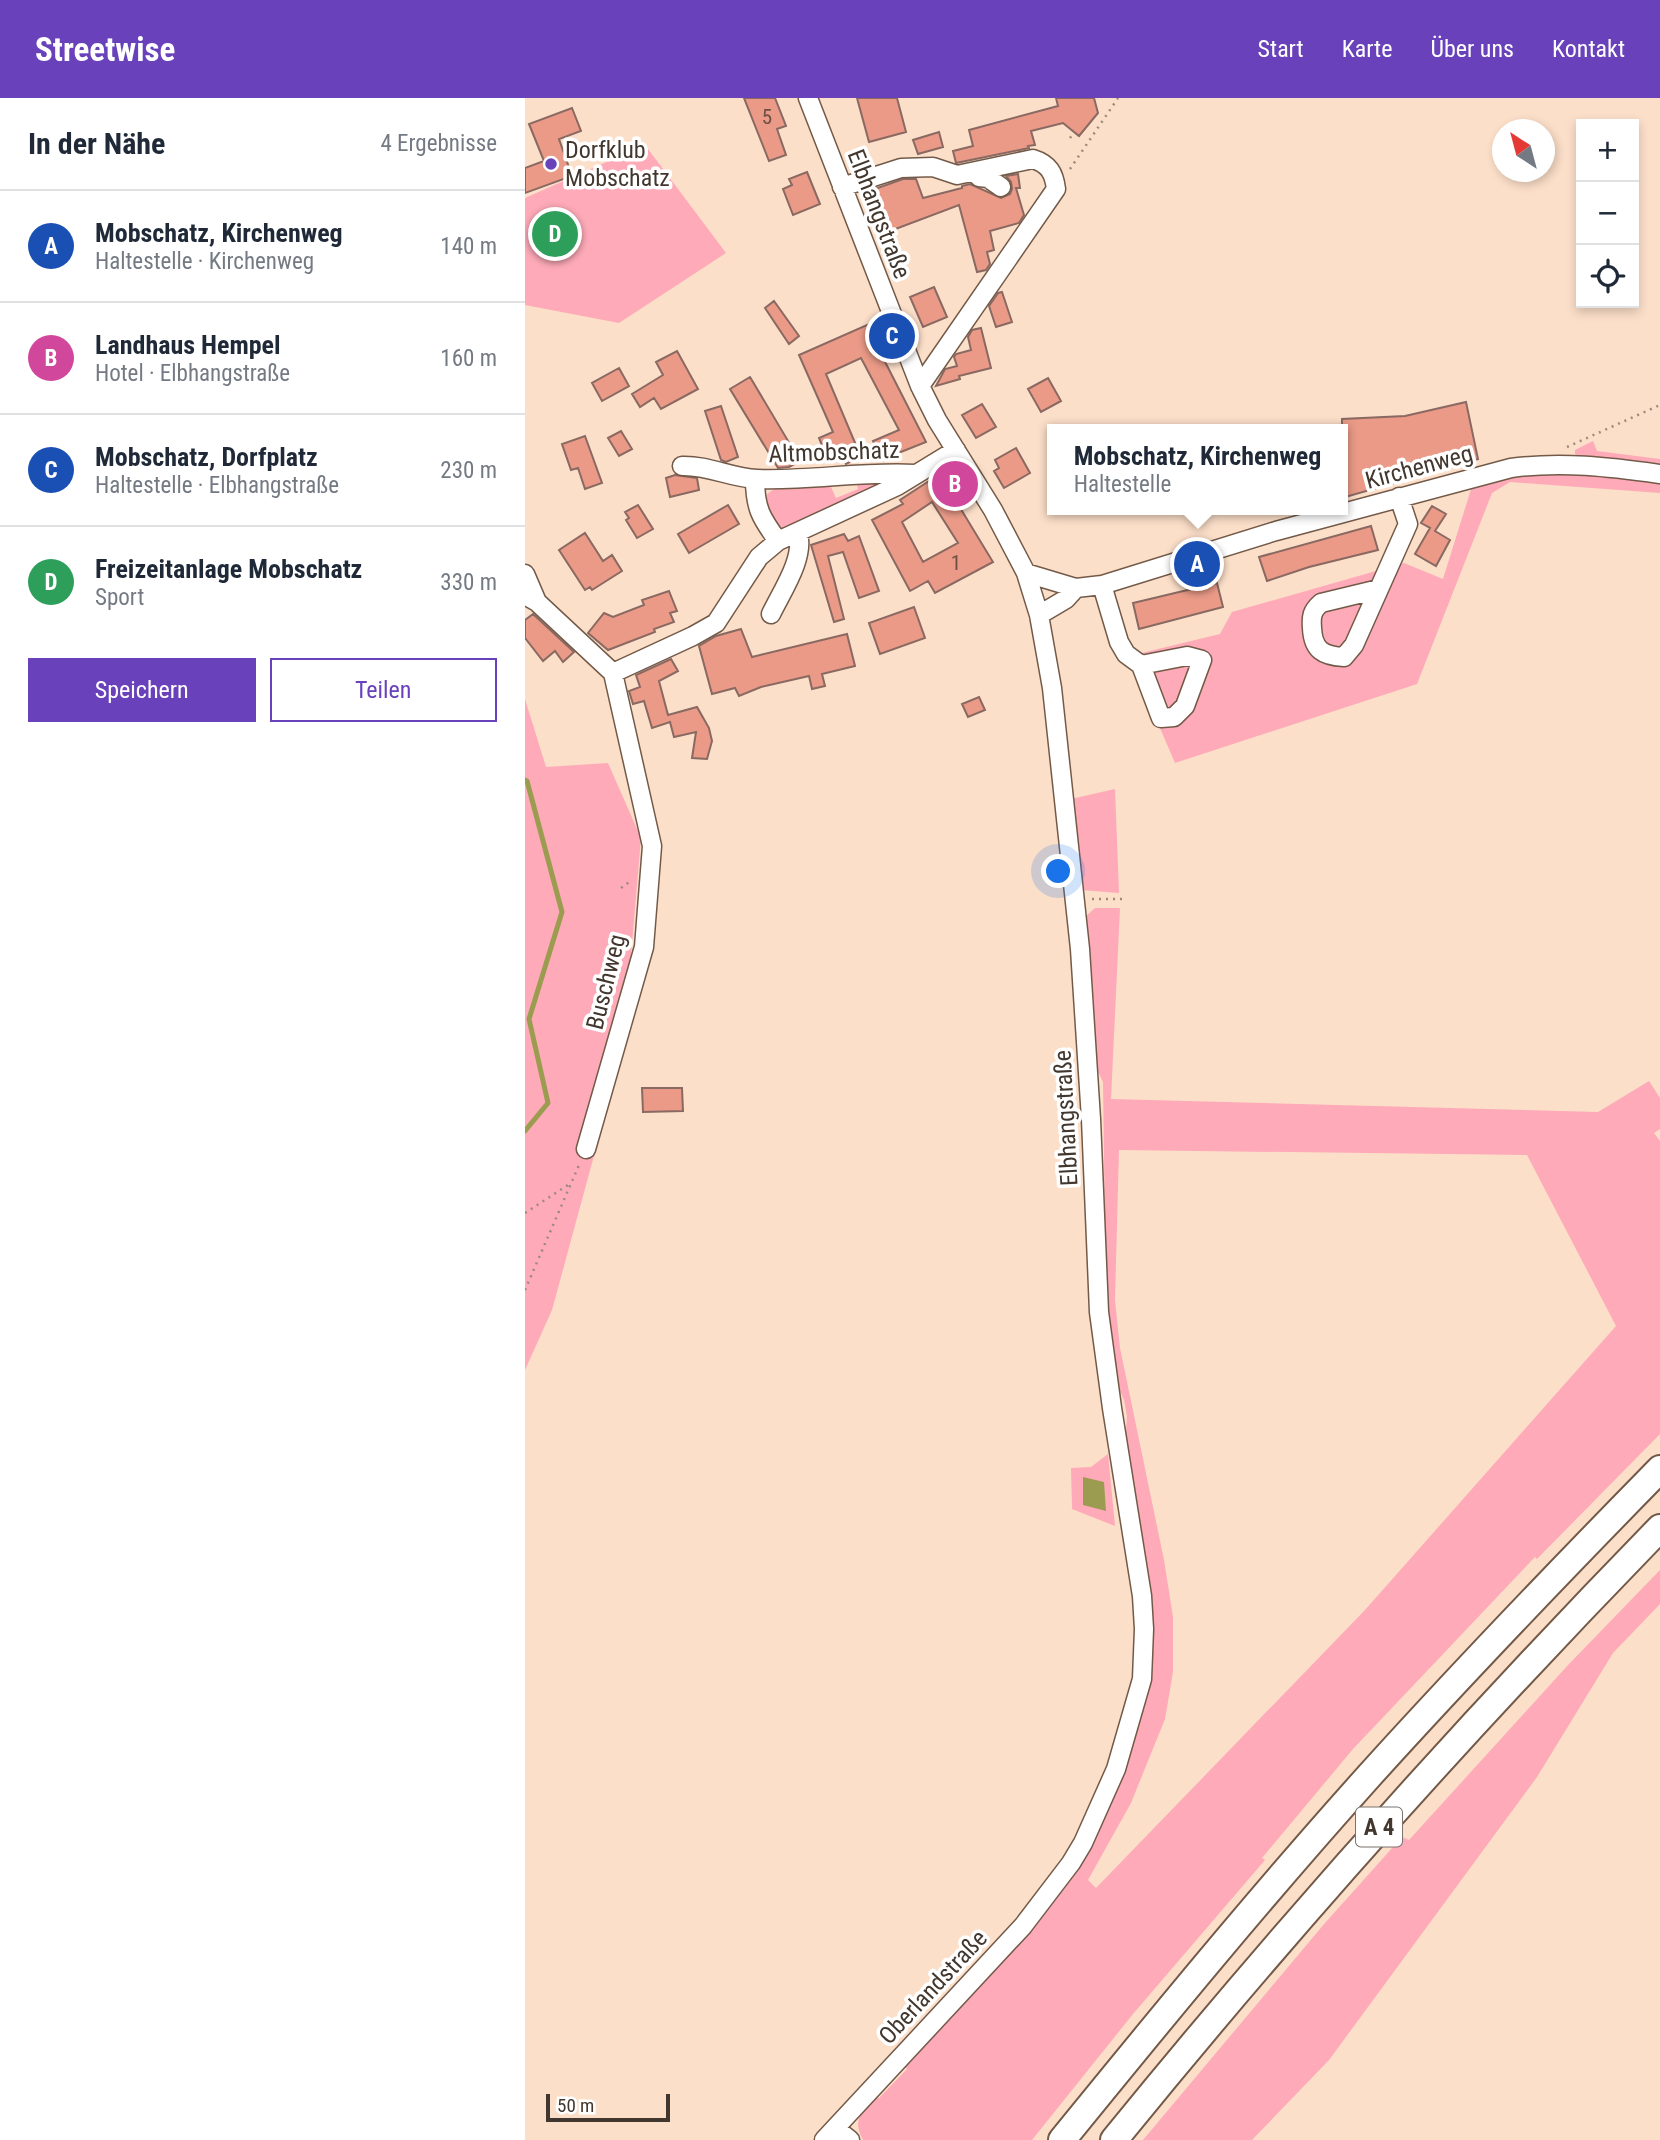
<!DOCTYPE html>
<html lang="de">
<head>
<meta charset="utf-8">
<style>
  :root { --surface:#fff; --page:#f6f6f7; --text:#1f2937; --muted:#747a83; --line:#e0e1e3; --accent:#6942bb }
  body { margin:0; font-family:"Roboto Condensed",sans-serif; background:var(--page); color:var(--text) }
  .controls { position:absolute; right:21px; top:21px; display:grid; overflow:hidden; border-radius:0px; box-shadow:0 4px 10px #0003 }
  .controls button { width:63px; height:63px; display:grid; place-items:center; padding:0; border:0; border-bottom:2px solid var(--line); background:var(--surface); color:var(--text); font:35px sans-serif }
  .compass { position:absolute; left:967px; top:21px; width:63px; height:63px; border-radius:50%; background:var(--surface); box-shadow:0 4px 10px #0003; rotate:324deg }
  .scale { position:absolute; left:21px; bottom:18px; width:124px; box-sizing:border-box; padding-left:7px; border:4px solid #42372e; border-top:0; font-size:19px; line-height:24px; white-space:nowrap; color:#42372e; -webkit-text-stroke:5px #fff; paint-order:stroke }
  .you { position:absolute; left:534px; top:774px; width:24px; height:24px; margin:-18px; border:5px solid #fff; border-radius:50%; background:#1a73e8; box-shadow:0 0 0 10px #1a73e833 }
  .badge { display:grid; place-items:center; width:46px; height:46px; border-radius:50%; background:var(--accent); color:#fff; font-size:23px; font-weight:700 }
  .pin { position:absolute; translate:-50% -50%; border:4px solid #fff; box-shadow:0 2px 7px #0006 }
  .popup { position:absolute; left:522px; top:326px; width:301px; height:91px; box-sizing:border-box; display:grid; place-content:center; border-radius:0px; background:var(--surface); filter:drop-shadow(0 2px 5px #0005); font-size:23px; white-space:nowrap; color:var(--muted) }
  .popup b { font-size:26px; color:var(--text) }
  .popup::after { content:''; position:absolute; left:50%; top:100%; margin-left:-14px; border:14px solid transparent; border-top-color:var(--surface) }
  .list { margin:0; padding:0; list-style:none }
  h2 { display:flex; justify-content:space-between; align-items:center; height:91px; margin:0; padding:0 28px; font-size:30px }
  h2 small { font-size:23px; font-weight:400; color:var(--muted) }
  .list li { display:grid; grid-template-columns:46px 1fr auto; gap:21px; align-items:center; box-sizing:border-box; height:112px; padding:0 28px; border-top:2px solid var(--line) }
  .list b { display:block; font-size:26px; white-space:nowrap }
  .list p { margin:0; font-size:23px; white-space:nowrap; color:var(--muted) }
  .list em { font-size:23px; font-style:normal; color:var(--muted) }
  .actions { display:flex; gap:14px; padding:21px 28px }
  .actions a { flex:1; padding:16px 0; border:2px solid var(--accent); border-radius:0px; text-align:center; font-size:24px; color:var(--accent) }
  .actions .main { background:var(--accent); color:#fff }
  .icon { flex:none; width:38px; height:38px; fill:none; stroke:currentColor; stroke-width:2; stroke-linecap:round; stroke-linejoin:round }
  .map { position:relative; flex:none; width:1135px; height:2042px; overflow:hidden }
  header { display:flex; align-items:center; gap:42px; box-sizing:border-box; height:98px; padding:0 35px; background:var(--accent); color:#fff }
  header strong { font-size:33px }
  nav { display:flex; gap:38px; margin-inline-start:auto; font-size:24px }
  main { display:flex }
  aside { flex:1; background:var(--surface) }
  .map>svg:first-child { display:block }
  .green { fill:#feaab8; fill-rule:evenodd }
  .water { fill:#9b9c4f }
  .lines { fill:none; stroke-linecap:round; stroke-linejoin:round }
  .stream { stroke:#9b9c4f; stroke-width:5 }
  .building { fill:#ea9a87; stroke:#896961; stroke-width:2; fill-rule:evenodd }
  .minor-casing { stroke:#735a48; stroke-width:21 }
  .highway-casing { stroke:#735a48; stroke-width:30 }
  .path { stroke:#9e8a7b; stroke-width:2.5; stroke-dasharray:2 5; stroke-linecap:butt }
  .minor { stroke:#fff; stroke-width:18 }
  .highway { stroke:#fff; stroke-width:26 }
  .poi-dot { fill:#6942bb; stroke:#fff; stroke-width:2.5 }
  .labels { text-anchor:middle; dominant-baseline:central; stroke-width:7; stroke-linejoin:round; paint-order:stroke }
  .number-label { font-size:21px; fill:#6c5044 }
  .shield { fill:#fff; stroke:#7b736d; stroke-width:2 }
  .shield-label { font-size:23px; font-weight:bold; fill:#42372e }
  .poi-label { font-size:24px; fill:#42372e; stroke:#fff; text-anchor:start }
  .street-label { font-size:24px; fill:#42372e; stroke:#fff }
</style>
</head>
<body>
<header>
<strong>Streetwise</strong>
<nav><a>Start</a><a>Karte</a><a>Über uns</a><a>Kontakt</a></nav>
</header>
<main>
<aside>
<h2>In der Nähe<small>4 Ergebnisse</small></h2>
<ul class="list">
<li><span class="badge" style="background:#1a4fb4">A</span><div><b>Mobschatz, Kirchenweg</b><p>Haltestelle · Kirchenweg</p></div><em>140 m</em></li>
<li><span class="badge" style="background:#d1479c">B</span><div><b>Landhaus Hempel</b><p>Hotel · Elbhangstraße</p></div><em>160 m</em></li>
<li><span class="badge" style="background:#1a4fb4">C</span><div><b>Mobschatz, Dorfplatz</b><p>Haltestelle · Elbhangstraße</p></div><em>230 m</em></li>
<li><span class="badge" style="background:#2e9e5b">D</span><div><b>Freizeitanlage Mobschatz</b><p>Sport</p></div><em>330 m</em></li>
</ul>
<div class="actions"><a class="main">Speichern</a><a>Teilen</a></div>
</aside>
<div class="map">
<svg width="1135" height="2042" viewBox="0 0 1135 2042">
  <rect width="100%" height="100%" fill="#fcdfc9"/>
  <path class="green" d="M120 47 201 155 94 225 0 207V100Z
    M1068 343 1072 353 1135 361V370L1060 361 1050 356V352Z
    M1018 375H1055L1135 384V395L985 384 967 395 892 586 650 665 604 558 695 536 707 514 879 465 918 481 947 388 985 378Z
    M331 381H368L261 431C243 427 241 415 240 399 254 380 294 386 315 385L306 389 311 400 333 391Z
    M0 601 21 669 83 665 116 740 98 951 27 1212 0 1272Z
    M590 691 594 795 556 792 546 701Z
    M570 810H595L586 1001 1073 1014 1124 983 1135 1000V1031L1129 1035 1135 1043V1336L1012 1461 1010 1459 828 1651 737 1760 740 1762 608 1916 507 2042H338C327 2022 336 2014 350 1999L354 2000 382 1971 376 1965 505 1831 597 1673 616 1617 624 1576 600 1350 602 1318 599 1302 590 1282 581 1204 578 984 569 965 558 821ZM594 1052 1002 1057 1091 1228 840 1512 571 1790 563 1782 606 1705 640 1621 648 1574V1519L639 1462 595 1250 590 1202Z
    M583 1356 590 1428 547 1411 546 1370 566 1369Z
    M1135 1472V1506L1088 1555 1012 1679 804 1962 727 2042H618L800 1825 877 1739 884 1742 1044 1566Z"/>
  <path class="water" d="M558 1379 579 1384 581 1413 558 1407Z"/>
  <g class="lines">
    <path class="stream" d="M0 682 2 683 37 814 4 921 23 1005 0 1033"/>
  </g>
  <path class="building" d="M219 0H250L261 28 252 31 261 57 244 63Z
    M332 0H372L381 34 344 44Z
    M531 0H569L573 15 554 38 538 25 506 33 510 47 503 48 504 50 431 65 428 53 448 48 444 32 533 8Z
    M47 10 56 33 34 41 47 78 0 95V70L19 63 4 26Z
    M414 34 418 49 393 56 388 42Z
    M282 74 295 106 268 117 258 91 267 87 264 81Z
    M493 76 495 90H491L499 117 494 125 465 133 469 152 462 154 465 166 461 172 452 174 434 107 360 135 344 93 378 81H391L398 100 437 90V88L445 86 476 100 485 96 487 91 486 84 481 78Z
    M409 189 422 219 398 229 385 199Z
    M477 194 487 224 471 229 464 208 473 195Z
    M249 203 274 238 264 246 240 210Z
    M351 223 363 248 354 252 401 344 356 362 348 343 374 332 336 260 301 276 336 359 321 366 317 356 303 362 294 340 308 334 274 257Z
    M456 230 466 270 434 278 435 281 411 288 420 271 432 268 429 259 431 256 446 252 443 239 447 232Z
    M152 253 173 291 136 311 129 300 115 309 107 296 138 277 131 264Z
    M94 270 104 288 77 303 67 285Z
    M225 279 275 363 264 369 253 370 205 291Z
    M523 280 536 303 516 314 503 291Z
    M941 304 953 361 817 400V321L880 318Z
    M457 306 471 329 451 340 437 317Z
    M196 308 213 359 201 364 196 362 180 313Z
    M96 333 107 351 94 358 83 340Z
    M60 338 77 385 60 391 53 370 46 372 37 346Z
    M491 350 505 375 479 390 469 373 474 370 470 362Z
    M150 377 172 380 174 392 145 399 141 380Z
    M407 381 420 385 468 464 410 495 403 483 385 493 347 422 378 406 375 402ZM407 404 433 445 398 464 377 424Z
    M113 407 128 431 112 440 101 422 104 420 100 414Z
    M203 407 214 426 164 455 153 436Z
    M907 408 921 416 910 433 925 442 911 468 890 456 905 430 896 425Z
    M846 428 853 452 784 469 742 483 734 459Z
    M60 435 78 463 87 457 97 473 67 492 65 489 60 492 34 452Z
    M319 436 323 443 334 438 354 493 334 500 318 454 303 458 319 521 309 524 286 447Z
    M692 485 698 509 614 531 608 505Z
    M144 493 152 513 145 515 149 524 129 531 130 534 83 552 63 535 79 515 88 519 119 507 117 502Z
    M389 509 400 540 355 556 344 525Z
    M8 516 49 554 38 564 30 553 18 563 0 540V522Z
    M216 531 227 559 322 536 330 568 297 576 300 588 287 591 284 578 236 589 214 598 210 590 187 596 174 548 191 538Z
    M146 561 153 573 134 583 143 617 172 609 184 630 187 643 182 661 167 660 171 634 149 639 145 624 127 630 119 603 108 606 104 593 115 589 111 577Z
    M454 599 460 612 443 619 437 606Z
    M117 990H157L158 1013 118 1014Z"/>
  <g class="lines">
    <g class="minor-casing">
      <path id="minor" d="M283 0 395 288 412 322 468 412 501 475 514 517 527 590 555 851 566 1021 574 1214 587 1310 617 1498 619 1531 617 1581 591 1671 558 1745 546 1765 498 1828 299 2042
        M454 79 463 80 476 89
        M317 89 376 70 408 69 432 77 508 61C524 66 529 75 531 91L395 288
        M157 368C183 367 206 380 232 381 285 383 337 373 390 376
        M230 381C230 410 236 420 253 443
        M501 475 551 490 577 487 751 433 986 370C1036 363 1085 369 1135 376
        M0 476 12 504
        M577 487 594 544 601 556 616 567 636 620 649 619 660 608 677 562 662 558 616 567
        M854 491 829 547 819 559C798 558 788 552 787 530 786 518 787 513 796 505L854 491 883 426 874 399
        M0 497 12 504 88 575 127 748 119 849 61 1051
        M246 516C257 493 280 460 273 435
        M514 517 541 501 551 490
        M88 575 168 538 191 525 234 459 253 443 372 388 431 352
        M310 2030 325 2042"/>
    </g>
    <g class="highway-casing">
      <path id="highway" d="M537 2042C637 1919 738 1796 844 1678 938 1574 1036 1472 1135 1371
        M589 2042C762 1829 944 1626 1135 1430"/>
    </g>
    <path class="path" d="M545 40 549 34
      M545 71 593 0
      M1042 349 1135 307
      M96 790 107 782
      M567 801H601
      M0 1115 46 1085
      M0 1192 54 1067"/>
    <use href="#minor" class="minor"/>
    <use href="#highway" class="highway"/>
  </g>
  <circle class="poi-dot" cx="26" cy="66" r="7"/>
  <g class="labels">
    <g class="number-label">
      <text x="242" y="19">5</text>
      <text x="431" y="465">1</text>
    </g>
    <rect class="shield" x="831" y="1709.5" width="46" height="39" rx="5"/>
    <g class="shield-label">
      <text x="854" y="1729">A 4</text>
    </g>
    <g class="poi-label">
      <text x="40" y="52">Dorfklub<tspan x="40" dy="28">Mobschatz</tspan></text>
    </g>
    <g class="street-label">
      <text transform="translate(354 116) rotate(69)">Elbhangstraße</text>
      <text transform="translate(309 354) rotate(-2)">Altmobschatz</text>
      <text transform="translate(894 369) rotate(-15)">Kirchenweg</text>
      <text transform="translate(81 884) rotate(-76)">Buschweg</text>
      <text transform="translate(541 1020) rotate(-93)">Elbhangstraße</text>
      <text transform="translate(408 1889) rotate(-47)">Oberlandstraße</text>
    </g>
  </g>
</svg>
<div class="controls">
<button>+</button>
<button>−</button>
<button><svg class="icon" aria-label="locate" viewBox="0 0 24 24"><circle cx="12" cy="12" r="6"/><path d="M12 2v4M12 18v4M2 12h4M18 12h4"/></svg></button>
</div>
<svg class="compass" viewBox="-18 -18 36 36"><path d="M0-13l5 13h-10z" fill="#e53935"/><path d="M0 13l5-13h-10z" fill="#747a83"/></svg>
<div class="scale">50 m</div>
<div class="you"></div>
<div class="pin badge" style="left:672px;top:466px;background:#1a4fb4">A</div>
<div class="popup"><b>Mobschatz, Kirchenweg</b>Haltestelle</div>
<div class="pin badge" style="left:430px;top:386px;background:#d1479c">B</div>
<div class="pin badge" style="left:367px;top:238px;background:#1a4fb4">C</div>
<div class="pin badge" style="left:30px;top:136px;background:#2e9e5b">D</div>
</div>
</main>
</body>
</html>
